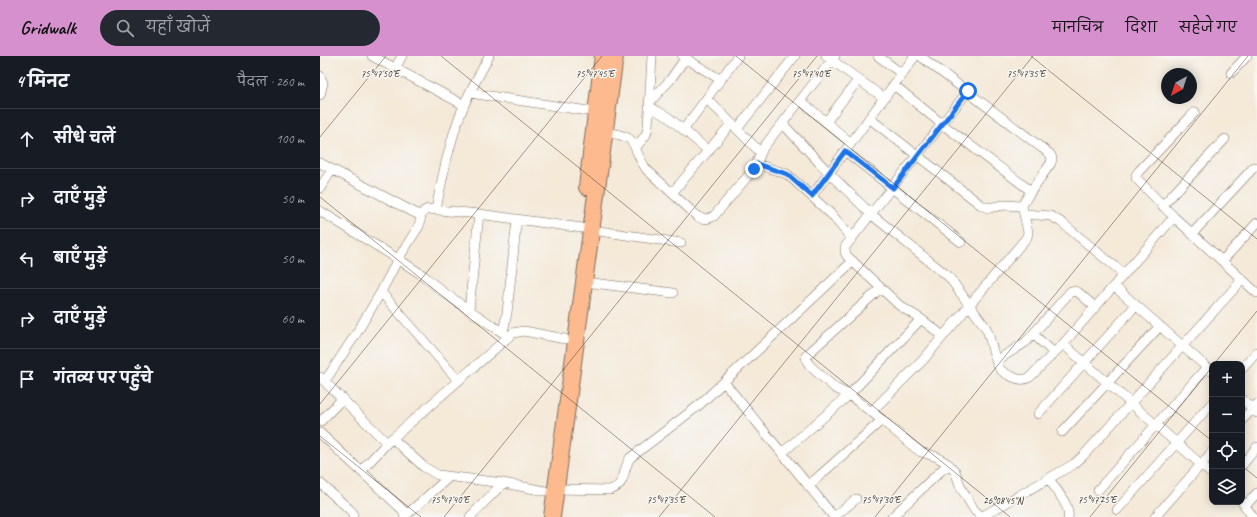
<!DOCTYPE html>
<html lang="hi">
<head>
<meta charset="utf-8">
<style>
  :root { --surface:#171b24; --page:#242831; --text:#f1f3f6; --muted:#9ea1a6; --line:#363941; --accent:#d690ce }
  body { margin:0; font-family:Caveat,"Playpen Sans Deva",sans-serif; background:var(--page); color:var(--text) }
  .controls { position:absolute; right:12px; bottom:12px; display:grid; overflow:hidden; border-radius:8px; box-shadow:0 2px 10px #0003 }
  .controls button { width:36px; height:36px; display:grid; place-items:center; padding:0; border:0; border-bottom:1px solid var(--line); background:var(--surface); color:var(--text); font:20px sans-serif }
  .compass { position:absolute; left:841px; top:12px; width:36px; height:36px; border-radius:50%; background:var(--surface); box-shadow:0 2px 10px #0003; rotate:219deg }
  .stop { position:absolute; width:12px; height:12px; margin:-9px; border:3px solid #1a73e8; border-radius:50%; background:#fff }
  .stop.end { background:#1a73e8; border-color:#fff; box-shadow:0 1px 4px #0008 }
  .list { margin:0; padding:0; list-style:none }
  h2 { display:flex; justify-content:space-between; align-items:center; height:52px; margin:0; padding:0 16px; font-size:17px }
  h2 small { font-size:13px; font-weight:400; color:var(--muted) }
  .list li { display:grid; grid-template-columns:26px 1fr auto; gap:12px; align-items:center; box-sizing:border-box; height:60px; padding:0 16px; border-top:1px solid var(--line) }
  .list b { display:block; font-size:15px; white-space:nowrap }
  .list em { font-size:13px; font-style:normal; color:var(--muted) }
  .icon { flex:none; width:22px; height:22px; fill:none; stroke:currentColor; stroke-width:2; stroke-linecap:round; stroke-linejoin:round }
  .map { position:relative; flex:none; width:937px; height:461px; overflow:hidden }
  header { display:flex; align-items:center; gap:24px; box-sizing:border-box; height:56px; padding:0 20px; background:var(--accent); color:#111 }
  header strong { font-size:19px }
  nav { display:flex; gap:22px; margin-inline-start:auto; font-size:14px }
  .search { width:280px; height:36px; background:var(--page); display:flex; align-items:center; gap:10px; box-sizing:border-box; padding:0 14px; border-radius:22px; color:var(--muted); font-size:15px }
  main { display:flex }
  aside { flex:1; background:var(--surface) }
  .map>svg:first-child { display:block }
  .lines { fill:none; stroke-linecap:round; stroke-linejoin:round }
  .street-casing { stroke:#7c6d5f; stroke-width:10 }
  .highway-casing { stroke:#7c6d5f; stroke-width:18 }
  .street { stroke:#fff; stroke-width:9 }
  .highway { stroke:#fcba8e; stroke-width:16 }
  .route { stroke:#1a73e8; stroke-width:5 }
  .ticks { fill:none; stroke:#3b2a1e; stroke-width:1; stroke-opacity:0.45 }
  .ticks-label { font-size:10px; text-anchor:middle; fill:#3b2a1e; stroke:#f6f6f2; stroke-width:3; stroke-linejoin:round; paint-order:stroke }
</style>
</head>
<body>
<header>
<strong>Gridwalk</strong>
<div class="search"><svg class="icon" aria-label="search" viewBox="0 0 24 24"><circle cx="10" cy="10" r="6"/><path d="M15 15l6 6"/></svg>यहाँ खोजें</div>
<nav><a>मानचित्र</a><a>दिशा</a><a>सहेजे गए</a></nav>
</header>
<main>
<aside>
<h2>4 मिनट<small>पैदल · 260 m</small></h2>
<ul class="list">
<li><svg class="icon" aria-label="ahead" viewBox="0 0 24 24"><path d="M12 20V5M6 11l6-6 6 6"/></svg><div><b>सीधे चलें</b></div><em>100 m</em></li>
<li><svg class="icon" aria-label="right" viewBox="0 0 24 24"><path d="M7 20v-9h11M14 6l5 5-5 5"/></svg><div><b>दाएँ मुड़ें</b></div><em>50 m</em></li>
<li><svg class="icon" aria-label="left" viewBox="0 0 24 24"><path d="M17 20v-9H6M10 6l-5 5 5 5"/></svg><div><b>बाएँ मुड़ें</b></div><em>50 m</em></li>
<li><svg class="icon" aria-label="right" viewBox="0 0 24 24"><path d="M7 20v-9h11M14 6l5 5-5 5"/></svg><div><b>दाएँ मुड़ें</b></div><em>60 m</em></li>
<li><svg class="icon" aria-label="arrive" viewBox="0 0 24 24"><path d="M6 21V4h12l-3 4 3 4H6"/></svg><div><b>गंतव्य पर पहुँचे</b></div></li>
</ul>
</aside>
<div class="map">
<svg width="937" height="461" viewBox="0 0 937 461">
  <rect width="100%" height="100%" fill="#f6f6f2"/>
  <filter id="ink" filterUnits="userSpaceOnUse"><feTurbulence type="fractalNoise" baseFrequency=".025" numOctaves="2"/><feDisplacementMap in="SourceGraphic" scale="8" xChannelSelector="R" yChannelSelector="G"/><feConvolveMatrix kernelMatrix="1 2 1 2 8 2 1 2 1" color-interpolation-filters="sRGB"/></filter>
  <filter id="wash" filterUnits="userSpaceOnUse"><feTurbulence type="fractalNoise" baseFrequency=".012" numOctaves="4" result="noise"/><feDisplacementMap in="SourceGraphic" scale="16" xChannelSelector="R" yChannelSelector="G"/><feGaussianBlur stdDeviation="0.9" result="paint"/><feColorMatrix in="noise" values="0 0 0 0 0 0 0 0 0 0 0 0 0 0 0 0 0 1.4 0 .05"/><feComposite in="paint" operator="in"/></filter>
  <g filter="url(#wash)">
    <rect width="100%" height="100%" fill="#f5e9d8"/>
  </g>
  <g filter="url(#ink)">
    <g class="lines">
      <g class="street-casing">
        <path id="street" d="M52 0 144 49
          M362 0 401 24
          M506 0 564 42
          M558 0 582 18
          M75 12 82 0
          M911 17 927 0
          M0 20 3 27 0 39
          M574 29 622 68 711 135
          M150 37 275 56
          M387 43 441 97
          M481 45 531 87
          M330 46 350 24 367 0
          M330 51 348 61 389 95
          M875 56 819 115 816 119V122L854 161 937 237
          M549 62 661 149 668 152 684 149 702 150
          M506 66 538 24
          M463 68 509 117 552 159 629 221 666 272C672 284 673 304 680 313 683 317 688 319 693 321 699 324 704 325 710 321L743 288 854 161
          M364 73 418 0
          M417 73 475 0
          M285 76C323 82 308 87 326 113L378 161C385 164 388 163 394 160L434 113 443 92 515 0
          M316 91 326 79 328 71 332 0
          M525 95 641 186
          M0 107 101 160
          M437 108 467 118 512 159 532 183
          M0 132 12 114
          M352 137 411 68
          M492 140 595 0
          M842 150 905 83
          M116 153C123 118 130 83 144 49 151 33 161 16 169 0
          M0 155 78 203 104 220 123 236 149 254 188 280
          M704 158 731 160 741 166 804 218
          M272 174 361 187
          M872 178 934 111
          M902 205 937 167
          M265 226 353 237
          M794 230 891 315
          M561 232 489 297 486 300 487 305 490 310 515 332 529 339 562 364 594 391 601 396 617 401 628 408 635 415 641 432 655 455 663 461
          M61 236 138 324
          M149 254 159 158
          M183 276 187 257 197 163
          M713 278 734 297
          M623 280 601 263 580 250 527 200 525 196V191L648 35
          M743 288 892 418
          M676 305 706 286 751 235 758 236 775 251
          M922 313 937 296
          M0 321 67 387
          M5 325 36 278 61 236 78 203 99 170 101 160 104 155 108 153 159 158 262 172
          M404 326 514 461
          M922 343 937 357
          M551 356 603 304 707 181 708 176 702 150 709 138 731 107 732 102 730 98 600 0
          M718 358 816 249
          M922 364 937 348
          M0 366 23 342
          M742 376 840 270
          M0 377 87 458
          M72 382 104 411 118 419 183 427 225 435
          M462 397 529 339 601 263
          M922 409 937 391
          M41 415 67 387 193 277 204 275 245 283
          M729 423C735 432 751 451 748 461
          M0 427 29 453 33 457V461
          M488 430 562 364
          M236 433 289 434C307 430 302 414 310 402L378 350 533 205
          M778 434 887 311
          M922 446 933 461
          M926 449 937 437
          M797 454 892 347
          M84 461 129 421
          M150 461 183 427
          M514 461 536 443
          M572 461 628 408
          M661 461 754 408 763 400 922 224
          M835 461 892 396"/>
      </g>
      <g class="highway-casing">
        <path id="highway" d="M267 131 283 0
          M232 461 295 0"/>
      </g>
      <use href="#street" class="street"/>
      <use href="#highway" class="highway"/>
    </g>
  </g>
  <g class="lines" filter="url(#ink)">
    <path class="route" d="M434 113 437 108 467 118 492 140 525 95 573 132 648 35"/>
  </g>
  <path class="ticks" d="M121 0 690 461M416 0 892 385M711 0 937 183M0 81 66 0M0 141 395 461M894 308 937 255M0 348 282 0M0 380 101 461M922 410 937 422M124 461 497 0M339 461 713 0M555 461 928 0M770 461 892 311"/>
  <g class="ticks-label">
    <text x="60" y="21">75°47'50"E</text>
    <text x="275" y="21">75°47'45"E</text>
    <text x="491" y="21">75°47'40"E</text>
    <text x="706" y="21">75°47'35"E</text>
    <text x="130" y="447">75°47'40"E</text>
    <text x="346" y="447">75°47'35"E</text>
    <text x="561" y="447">75°47'30"E</text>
    <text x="777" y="447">75°47'25"E</text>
    <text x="683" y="448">26°08'45"N</text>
  </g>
</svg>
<div class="controls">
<button>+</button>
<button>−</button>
<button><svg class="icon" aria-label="locate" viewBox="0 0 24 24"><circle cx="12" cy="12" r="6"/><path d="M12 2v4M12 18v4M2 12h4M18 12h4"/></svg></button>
<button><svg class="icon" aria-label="layers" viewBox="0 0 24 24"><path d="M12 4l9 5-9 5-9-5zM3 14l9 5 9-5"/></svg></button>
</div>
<svg class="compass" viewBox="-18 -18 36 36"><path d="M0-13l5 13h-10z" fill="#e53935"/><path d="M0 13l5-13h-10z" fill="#9ea1a6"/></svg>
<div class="stop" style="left:648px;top:35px"></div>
<div class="stop end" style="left:434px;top:113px"></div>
</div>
</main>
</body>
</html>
